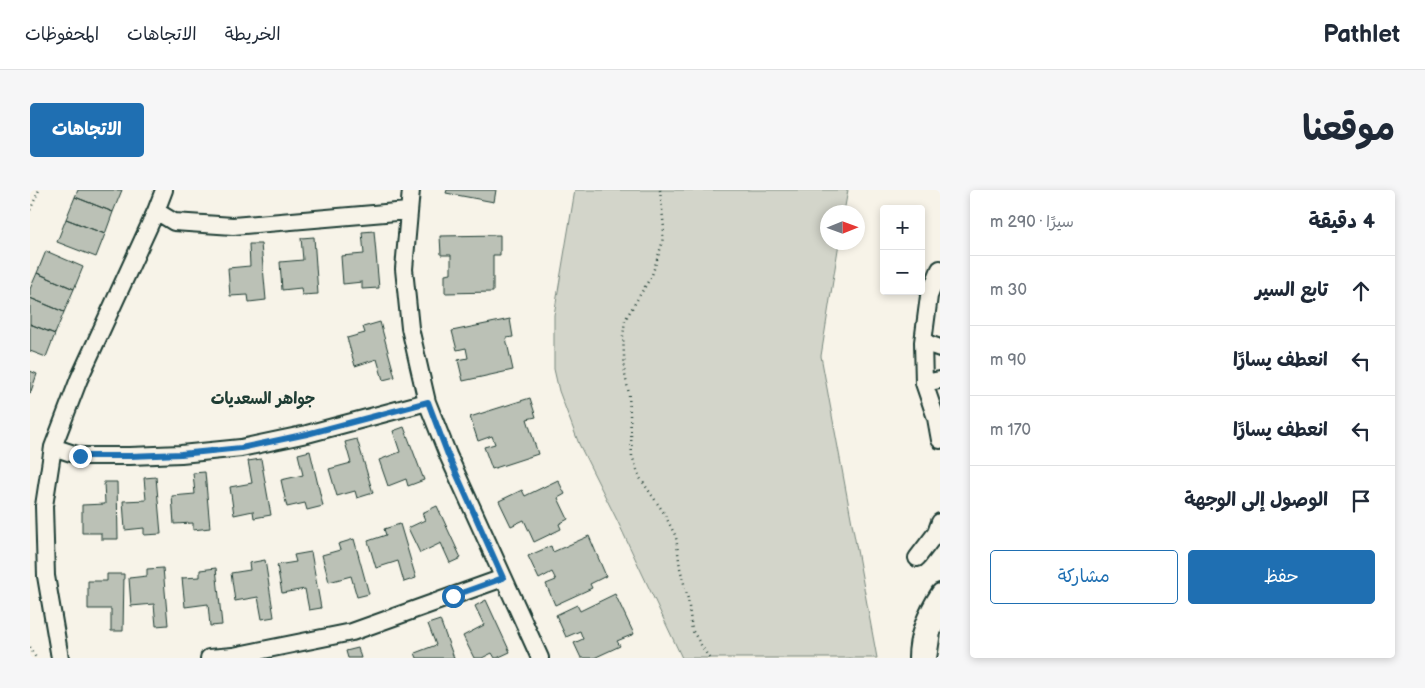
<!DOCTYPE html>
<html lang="ar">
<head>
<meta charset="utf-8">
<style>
  :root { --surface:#fff; --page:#f6f6f7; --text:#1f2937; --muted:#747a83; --line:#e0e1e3; --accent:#1f6fb2 }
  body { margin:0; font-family:"Balsamiq Sans","Playpen Sans Arabic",sans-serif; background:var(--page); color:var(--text); direction:rtl }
  .controls { position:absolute; right:15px; top:15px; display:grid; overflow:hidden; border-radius:5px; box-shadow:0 2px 8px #0003 }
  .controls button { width:45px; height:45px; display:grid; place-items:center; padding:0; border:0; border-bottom:1px solid var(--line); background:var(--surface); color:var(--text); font:25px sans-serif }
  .compass { position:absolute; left:790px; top:15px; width:45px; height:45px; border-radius:50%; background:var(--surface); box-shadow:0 2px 8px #0003; rotate:89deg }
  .stop { position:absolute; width:15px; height:15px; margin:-11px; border:4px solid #1f6fb2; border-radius:50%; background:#fff }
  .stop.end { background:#1f6fb2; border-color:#fff; box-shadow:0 1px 5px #0008 }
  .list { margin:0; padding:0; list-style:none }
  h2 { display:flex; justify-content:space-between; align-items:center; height:65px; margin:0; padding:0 20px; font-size:21px }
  h2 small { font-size:16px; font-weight:400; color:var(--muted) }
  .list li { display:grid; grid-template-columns:32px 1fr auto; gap:15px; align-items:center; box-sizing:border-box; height:70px; padding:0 20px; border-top:1px solid var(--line) }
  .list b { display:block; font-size:19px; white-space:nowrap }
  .list em { font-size:16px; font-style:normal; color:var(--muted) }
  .actions { display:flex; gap:10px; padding:15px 20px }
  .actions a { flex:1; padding:11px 0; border:1px solid var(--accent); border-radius:5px; text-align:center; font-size:18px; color:var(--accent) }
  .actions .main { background:var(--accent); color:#fff }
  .icon { flex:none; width:28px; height:28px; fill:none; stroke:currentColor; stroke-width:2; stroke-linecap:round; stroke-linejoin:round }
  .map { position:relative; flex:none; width:910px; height:468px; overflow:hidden; direction:ltr; border-radius:5px }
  header { display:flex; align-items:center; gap:30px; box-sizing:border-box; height:70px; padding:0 25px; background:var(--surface); border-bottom:1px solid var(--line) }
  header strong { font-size:24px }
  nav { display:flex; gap:28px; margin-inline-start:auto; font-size:18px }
  .intro { display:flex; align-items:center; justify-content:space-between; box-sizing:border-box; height:120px; padding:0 30px }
  h1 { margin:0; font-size:35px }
  .button { padding:12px 22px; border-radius:5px; background:var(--accent); color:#fff; font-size:18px; font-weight:700 }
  main { display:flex; gap:30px; padding:0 30px }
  aside { flex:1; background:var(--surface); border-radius:5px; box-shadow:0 2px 8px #0003 }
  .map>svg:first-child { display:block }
  .green { fill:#d3d5ca; stroke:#79897f }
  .building { fill:#bbc1b6; stroke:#1f3d34 }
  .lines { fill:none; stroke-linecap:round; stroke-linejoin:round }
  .street-casing { stroke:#1f3d34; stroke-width:20 }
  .path { stroke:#1f3d34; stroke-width:2.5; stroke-dasharray:1 4; stroke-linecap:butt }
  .street { stroke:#f7f3e8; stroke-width:16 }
  .route { stroke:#1f6fb2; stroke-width:6 }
  .labels { text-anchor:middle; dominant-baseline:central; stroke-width:5; stroke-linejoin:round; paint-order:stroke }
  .neighbourhood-label { font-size:16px; font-weight:bold; fill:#1f3d34; stroke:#f7f3e8 }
</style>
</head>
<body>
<header>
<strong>Pathlet</strong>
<nav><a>الخريطة</a><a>الاتجاهات</a><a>المحفوظات</a></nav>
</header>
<div class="intro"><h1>موقعنا</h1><a class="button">الاتجاهات</a></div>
<main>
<aside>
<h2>4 دقيقة<small>سيرًا · 290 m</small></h2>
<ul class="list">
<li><svg class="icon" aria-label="ahead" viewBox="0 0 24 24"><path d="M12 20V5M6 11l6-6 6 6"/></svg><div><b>تابع السير</b></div><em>30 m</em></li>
<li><svg class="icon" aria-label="left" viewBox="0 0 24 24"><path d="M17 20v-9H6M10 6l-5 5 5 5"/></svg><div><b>انعطف يسارًا</b></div><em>90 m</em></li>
<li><svg class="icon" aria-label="left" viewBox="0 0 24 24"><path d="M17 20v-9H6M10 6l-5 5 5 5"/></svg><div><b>انعطف يسارًا</b></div><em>170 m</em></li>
<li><svg class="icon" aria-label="arrive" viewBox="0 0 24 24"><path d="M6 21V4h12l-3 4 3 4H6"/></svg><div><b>الوصول إلى الوجهة</b></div></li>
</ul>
<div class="actions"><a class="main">حفظ</a><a>مشاركة</a></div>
</aside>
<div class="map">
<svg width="910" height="468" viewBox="0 0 910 468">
  <rect width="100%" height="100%" fill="#f7f3e8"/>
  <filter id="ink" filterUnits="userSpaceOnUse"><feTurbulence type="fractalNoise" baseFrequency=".02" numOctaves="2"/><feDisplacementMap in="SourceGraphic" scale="10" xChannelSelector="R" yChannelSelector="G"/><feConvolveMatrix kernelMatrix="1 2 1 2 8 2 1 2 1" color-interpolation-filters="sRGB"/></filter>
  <g filter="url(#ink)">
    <path class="green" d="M545 0H818L814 22H798V52L809 53 791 166 847 468H652L587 330 549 254 529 201 524 179V125Z"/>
    <path class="building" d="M48 0H92L83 22 45 7Z
      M417 0H466L464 12 416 3Z
      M45 7 83 22 75 44 36 29Z
      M36 29 75 44 66 67 27 52Z
      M344 41 349 98 332 99V92L313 94 311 66 334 64 332 42Z
      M470 45V65H463V102L415 103V84L421 83V65H411L410 46Z
      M284 47 288 104 272 105 271 98 252 100 250 72 273 70 271 48Z
      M219 54H231L236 110 219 112 218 105 200 106 198 78 220 76Z
      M16 61 53 77 44 99 7 83Z
      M7 83 44 99 34 122 0 108V99Z
      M0 108 34 122 25 144 0 134Z
      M480 129 483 147 476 148 483 180 433 191 428 170 438 168 436 158 427 160 422 141Z
      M350 132 365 187 353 190 347 169 325 176 317 148 335 143 333 137Z
      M0 134 25 144 16 167 0 161Z
      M0 181 7 184 0 204Z
      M500 208 506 227 497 229 508 264 462 279 454 257 465 254 462 246 448 251 440 227Z
      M374 237 394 290 378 296 376 289 358 296 349 270 370 262 363 241Z
      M327 249 343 303 327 308 325 301 307 306 299 279 321 273 315 252Z
      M280 261 293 316 277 320 275 313 257 317 251 290 273 285 268 264Z
      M231 269 241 325 224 328 223 321 204 325 200 297 222 293 218 271Z
      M175 282 180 338 163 340V333L144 334 142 306 165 304 163 283Z
      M126 287 131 344 114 345V338L95 340 93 311 116 310 114 288Z
      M528 290 535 304 528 308 538 329 529 334 531 339 504 352 494 330 481 336 469 311 492 300 495 306Z
      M74 292H87L88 349H71V343H52V315L75 314Z
      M407 316 431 368 420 373 411 353 390 363 378 338 395 330 392 323Z
      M370 334 386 388 374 392 368 371 346 378 338 351 356 345 354 339Z
      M559 346 576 386 560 394 562 398 525 415 516 394 526 390 522 382 509 389 498 366 521 356 523 362Z
      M324 349 339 404 327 407 321 386 299 392 292 365 310 360 308 354Z
      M281 362 291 418 279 420 275 399 252 403 247 375 266 372 264 365Z
      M235 370 244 427 232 429 228 407 205 411 201 383 220 380 219 373Z
      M133 378 138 435 126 436 124 414 101 416 99 388 117 386V379Z
      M186 378 192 435 180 436 178 414 155 417 152 388 170 387V380Z
      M77 384H94L93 441H81V419H58V391H77Z
      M585 404 604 444 587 451 590 456 564 468H551L544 453 553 449 550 441 536 447 526 425 547 415 550 421Z
      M456 410 480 462 467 468H465L462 463 452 468H444L433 446 454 435 445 416Z
      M410 430 424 468H387L385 463 406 455 398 434Z
      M328 458 331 468H318L316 461Z"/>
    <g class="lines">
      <g class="street-casing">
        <path id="street" d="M381 0 374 79 380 138 397 212 418 265 510 468
          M126 21 144 32 203 36 378 21
          M910 79 899 106 893 152 894 193 906 228 910 250
          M893 152 910 158
          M894 193 910 190
          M23 257 50 266H100L151 264 211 258 277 244 397 212
          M887 368 906 343 910 332
          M30 468 16 386 14 316 23 257 49 189 126 21 134 0
          M179 468 203 466 322 442 473 388
          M887 468C887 444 897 422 910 402
          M898 468 902 442 910 425"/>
      </g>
      <path class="path" d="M630 0 634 38 632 54 622 85 595 130 593 146 595 185 599 204 602 266 610 288 634 323 646 347 650 378 658 409 662 440 679 468
        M0 20 9 0
        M0 457 6 468"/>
      <use href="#street" class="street"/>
    </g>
  </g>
  <g class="lines" filter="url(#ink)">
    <path class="route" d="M50 266H100L151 264 211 258 277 244 398 212 418 265 473 388 423 406"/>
  </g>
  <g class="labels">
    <g class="neighbourhood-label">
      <text x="233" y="209">جواهر السعديات</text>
    </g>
  </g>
</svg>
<div class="controls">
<button>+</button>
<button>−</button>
</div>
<svg class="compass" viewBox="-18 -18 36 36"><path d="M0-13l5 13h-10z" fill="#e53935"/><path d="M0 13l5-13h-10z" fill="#747a83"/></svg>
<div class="stop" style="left:423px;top:406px"></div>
<div class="stop end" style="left:50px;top:266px"></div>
</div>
</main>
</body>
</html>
